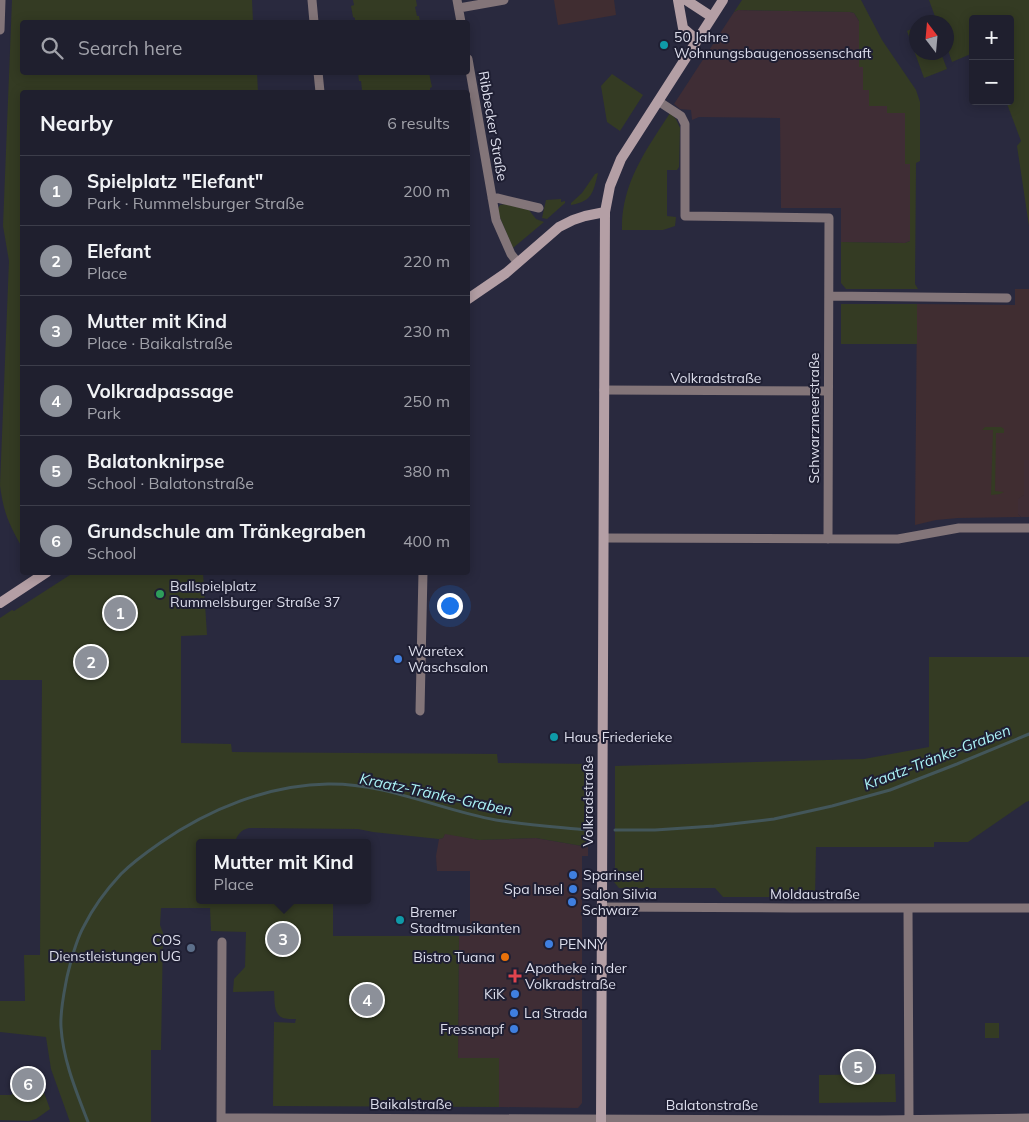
<!DOCTYPE html>
<html lang="en">
<head>
<meta charset="utf-8">
<style>
  :root { --surface:#1f1f2e; --page:#272736; --text:#f1f3f6; --muted:#a1a2aa; --line:#3c3d4a; --accent:#8c9099 }
  body { margin:0; font-family:Mulish,sans-serif; background:var(--page); color:var(--text) }
  .controls { position:absolute; right:15px; top:15px; display:grid; overflow:hidden; border-radius:5px; box-shadow:0 2px 12px #0003 }
  .controls button { width:45px; height:45px; display:grid; place-items:center; padding:0; border:0; border-bottom:1px solid var(--line); background:var(--surface); color:var(--text); font:25px sans-serif }
  .compass { position:absolute; left:909px; top:15px; width:45px; height:45px; border-radius:50%; background:var(--surface); box-shadow:0 2px 12px #0003; rotate:344deg }
  .you { position:absolute; left:449px; top:605px; width:18px; height:18px; margin:-12px; border:4px solid #fff; border-radius:50%; background:#1a73e8; box-shadow:0 0 0 8px #1a73e833 }
  .badge { display:grid; place-items:center; width:32px; height:32px; border-radius:50%; background:var(--accent); color:#fff; font-size:16px; font-weight:700 }
  .pin { position:absolute; translate:-50% -50%; border:2px solid #fff; box-shadow:0 1px 5px #0006 }
  .popup { position:absolute; left:196px; top:839px; width:175px; height:65px; box-sizing:border-box; display:grid; place-content:center; border-radius:5px; background:var(--surface); filter:drop-shadow(0 1px 4px #0005); font-size:16px; white-space:nowrap; color:var(--muted) }
  .popup b { font-size:19px; color:var(--text) }
  .popup::after { content:''; position:absolute; left:50%; top:100%; margin-left:-10px; border:10px solid transparent; border-top-color:var(--surface) }
  .list { margin:0; padding:0; list-style:none }
  h2 { display:flex; justify-content:space-between; align-items:center; height:65px; margin:0; padding:0 20px; font-size:21px }
  h2 small { font-size:16px; font-weight:400; color:var(--muted) }
  .list li { display:grid; grid-template-columns:32px 1fr auto; gap:15px; align-items:center; box-sizing:border-box; height:70px; padding:0 20px; border-top:1px solid var(--line) }
  .list b { display:block; font-size:19px; white-space:nowrap }
  .list p { margin:0; font-size:16px; white-space:nowrap; color:var(--muted) }
  .list em { font-size:16px; font-style:normal; color:var(--muted) }
  .icon { flex:none; width:28px; height:28px; fill:none; stroke:currentColor; stroke-width:2; stroke-linecap:round; stroke-linejoin:round }
  .map { position:relative; flex:none; width:1029px; height:1122px; overflow:hidden }
  .search { position:absolute; background:var(--surface); box-shadow:0 2px 12px #0003; left:20px; top:20px; width:450px; height:55px; display:flex; align-items:center; gap:12px; box-sizing:border-box; padding:0 18px; border-radius:5px; color:var(--muted); font-size:19px }
  .panel { position:absolute; background:var(--surface); box-shadow:0 2px 12px #0003; left:20px; top:90px; width:450px; height:485px; border-radius:5px }
  .map>svg:first-child { display:block }
  .commercial { fill:#3f2d35 }
  .industrial { fill:#402d31 }
  .green { fill:#343b23 }
  .lines { fill:none; stroke-linecap:round; stroke-linejoin:round }
  .stream { stroke:#43565a; stroke-width:3 }
  .street { stroke:#837579; stroke-width:9 }
  .secondary { stroke:#b49fa5; stroke-width:10 }
  .culture-dot { fill:#0f9aa8; stroke:#1f1f33; stroke-width:2 }
  .leisure-dot { fill:#2e9e5b; stroke:#1f1f33; stroke-width:2 }
  .shop-dot { fill:#3f7fe0; stroke:#1f1f33; stroke-width:2 }
  .service-dot { fill:#5c6f8a; stroke:#1f1f33; stroke-width:2 }
  .food-dot { fill:#e8710a; stroke:#1f1f33; stroke-width:2 }
  .health-dot { fill:#e0444e; stroke:#1f1f33; stroke-width:2 }
  .labels { text-anchor:middle; dominant-baseline:central; stroke-width:4; stroke-linejoin:round; paint-order:stroke }
  .poi-label { font-size:14px; fill:#dddeec; stroke:#1f1f33; text-anchor:start }
  .street-label { font-size:14px; fill:#dddeec; stroke:#1f1f33 }
  .water-label { font-size:15px; font-style:italic; fill:#aaf2f5; stroke:#1f1f33 }
</style>
</head>
<body>
<div class="map">
<svg width="1029" height="1122" viewBox="0 0 1029 1122">
  <rect width="100%" height="100%" fill="#29293e"/>
  <path class="commercial" d="M738 10 850 12 854 13 859 21V67H863L869 90 887 106 905 113V164H910V241L905 243 841 242V208H781L780 118 699 117 692 120 691 110 680 109 674 104 734 12Z
    M1024 460H1029V517H1021L1018 514V498L1024 495Z
    M445 833 479 840 536 838 588 847V856H582V1103L578 1108 499 1107V1058H458L459 936H470V871H437L436 856 439 839 443 838Z"/>
  <path class="industrial" d="M554 0H614L616 15 558 25Z
    M1015 289H1029V460H1024V495L1018 499V514L1021 517 958 518 936 520 915 525 917 304 1015 305Z"/>
  <path class="green" d="M12 0H252L253 22H22V72L257 73 258 92H22V547C9 525 3 511 0 485L9 261 3 226Z
    M353 0H416L417 6 415 7 417 16H419L420 22H355V18L353 17 351 6 354 5Z
    M742 0H861L882 40 916 90 920 102V161L916 163 915 284 918 289H846L841 283V242L905 243 910 241V164H905V113H887V106H869V90H863V67H859V21L854 13 850 12 738 10 734 12Z
    M929 0H1029V226L1017 146 1021 141 1006 101H1010V19H973V53L952 62 947 47 946 22H937Z
    M916 27V52L941 53 947 69 924 78 907 31Z
    M358 73H429L432 87 430 88V92H360V91L362 90 361 81H359Z
    M612 74 643 95 620 131 607 122 601 86Z
    M670 113 676 119 680 128 679 167 677 170H667V216L676 217 675 226 663 230H622C621 184 646 150 670 113Z
    M598 173C593 192 593 201 571 205V203L582 193 595 174Z
    M561 199V202L565 201V203L547 219 542 218 546 200Z
    M505 204 529 210 536 219 544 222 513 248 498 213 497 210 500 205Z
    M841 304H917V344H841Z
    M985 427H1001L1004 429V433H996L995 491 1004 492 1000 494 991 495 993 430H982Z
    M73 573H203L207 635 181 636V743L231 744 232 752 497 754 498 763 589 764 588 847 536 838 479 840 445 834 443 838 439 839 373 832 358 829 249 828C240 830 238 835 234 843H199V900L333 901V936H459L458 1058H499V1107L273 1106 274 1022 295 1023 296 1019C292 1019 286 1019 283 1018 273 1014 275 1000 274 991L233 992 234 979 245 967 246 932 211 931 210 908H161L160 925 163 933 161 1050H151V1122H70L51 1069 46 1037 0 1032V1001H25L24 955H40L42 680H0V618L12 610 14 611Z
    M929 657H1029V801L1026 802 968 842H934V847H816L815 897H723L715 888H619L614 882 615 865V766L864 759 929 747Z
    M985 1023H999V1038H985Z
    M895 1074 896 1102 819 1103V1075Z
    M18 1089 43 1090 50 1109 36 1119 29 1121 0 1120V1095H11Z"/>
  <g class="lines">
    <path class="stream" d="M615 830H655L714 826 774 819 832 806 890 790 957 764 1029 734
      M88 1122C76 1091 63 1060 61 1027 60 1010 64 993 67 977 71 961 75 942 84 926 93 908 107 889 121 874 133 862 147 852 160 843 209 809 268 785 328 784 386 783 440 810 496 820 526 825 557 827 587 830"/>
    <path class="street" d="M312 0 314 22
      M457 0 461 22
      M459 8 504 0
      M0 30 1 0
      M468 59 496 220 511 254 518 263
      M318 72 320 92
      M658 101 681 116 685 124V216L829 218 828 539
      M492 198H497L539 208
      M829 296 1007 298
      M604 390 828 391
      M604 538 898 539 959 528H1029
      M420 711 423 572
      M601 907 792 908H1029
      M908 908 909 1119
      M221 1118 879 1120 1029 1118
      M221 1122 222 942"/>
    <path class="secondary" d="M678 0 683 28 697 40
      M686 0 712 17
      M468 299 506 273 559 227 573 220 585 216 605 212
      M0 603 47 572
      M601 1122 605 212 610 186 621 159 723 0"/>
  </g>
  <g class="culture-dot">
    <circle cx="664" cy="45" r="5"/>
    <circle cx="554" cy="737" r="5"/>
    <circle cx="400" cy="920" r="5"/>
  </g>
  <circle class="leisure-dot" cx="160" cy="594" r="5"/>
  <g class="shop-dot">
    <circle cx="398" cy="659" r="5"/>
    <circle cx="573" cy="875" r="5"/>
    <circle cx="573" cy="889" r="5"/>
    <circle cx="572" cy="902" r="5"/>
    <circle cx="549" cy="944" r="5"/>
    <circle cx="515" cy="994" r="5"/>
    <circle cx="514" cy="1013" r="5"/>
    <circle cx="514" cy="1029" r="5"/>
  </g>
  <circle class="service-dot" cx="191" cy="948" r="5"/>
  <circle class="food-dot" cx="505" cy="957" r="5"/>
  <path class="health-dot" d="M512.5 968.5h5v5h5v5h-5v5h-5v-5h-5v-5h5z"/>
  <g class="labels">
    <g class="poi-label">
      <text x="674" y="37">50 Jahre<tspan x="674" dy="16">Wohnungsbaugenossenschaft</tspan></text>
      <text x="170" y="586">Ballspielplatz<tspan x="170" dy="16">Rummelsburger Straße 37</tspan></text>
      <text x="408" y="651">Waretex<tspan x="408" dy="16">Waschsalon</tspan></text>
      <text x="564" y="737">Haus Friederieke</text>
      <text x="583" y="875">Sparinsel</text>
      <text x="563" y="889" text-anchor="end">Spa Insel</text>
      <text x="582" y="894">Salon Silvia<tspan x="582" dy="16">Schwarz</tspan></text>
      <text x="410" y="912">Bremer<tspan x="410" dy="16">Stadtmusikanten</tspan></text>
      <text x="181" y="940" text-anchor="end">COS<tspan x="181" dy="16">Dienstleistungen UG</tspan></text>
      <text x="559" y="944">PENNY</text>
      <text x="495" y="957" text-anchor="end">Bistro Tuana</text>
      <text x="525" y="968">Apotheke in der<tspan x="525" dy="16">Volkradstraße</tspan></text>
      <text x="505" y="994" text-anchor="end">KiK</text>
      <text x="524" y="1013">La Strada</text>
      <text x="504" y="1029" text-anchor="end">Fressnapf</text>
    </g>
    <g class="street-label">
      <text transform="translate(493 126) rotate(80)">Ribbecker Straße</text>
      <text x="716" y="378">Volkradstraße</text>
      <text transform="translate(814 418) rotate(-90)">Schwarzmeerstraße</text>
      <text transform="translate(588 801) rotate(-90)">Volkradstraße</text>
      <text x="815" y="894">Moldaustraße</text>
      <text x="411" y="1104">Baikalstraße</text>
      <text x="712" y="1105">Balatonstraße</text>
    </g>
    <g class="water-label">
      <text transform="translate(937 757) rotate(-21)">Kraatz-Tränke-Graben</text>
      <text transform="translate(436 794) rotate(12)">Kraatz-Tränke-Graben</text>
    </g>
  </g>
</svg>
<div class="controls">
<button>+</button>
<button>−</button>
</div>
<svg class="compass" viewBox="-18 -18 36 36"><path d="M0-13l5 13h-10z" fill="#e53935"/><path d="M0 13l5-13h-10z" fill="#a1a2aa"/></svg>
<div class="you"></div>
<div class="pin badge" style="left:120px;top:613px">1</div>
<div class="pin badge" style="left:91px;top:662px">2</div>
<div class="pin badge" style="left:283px;top:939px">3</div>
<div class="popup"><b>Mutter mit Kind</b>Place</div>
<div class="pin badge" style="left:367px;top:1000px">4</div>
<div class="pin badge" style="left:858px;top:1067px">5</div>
<div class="pin badge" style="left:28px;top:1084px">6</div>
<div class="search"><svg class="icon" aria-label="search" viewBox="0 0 24 24"><circle cx="10" cy="10" r="6"/><path d="M15 15l6 6"/></svg>Search here</div>
<section class="panel">
<h2>Nearby<small>6 results</small></h2>
<ul class="list">
<li><span class="badge">1</span><div><b>Spielplatz &quot;Elefant&quot;</b><p>Park · Rummelsburger Straße</p></div><em>200 m</em></li>
<li><span class="badge">2</span><div><b>Elefant</b><p>Place</p></div><em>220 m</em></li>
<li><span class="badge">3</span><div><b>Mutter mit Kind</b><p>Place · Baikalstraße</p></div><em>230 m</em></li>
<li><span class="badge">4</span><div><b>Volkradpassage</b><p>Park</p></div><em>250 m</em></li>
<li><span class="badge">5</span><div><b>Balatonknirpse</b><p>School · Balatonstraße</p></div><em>380 m</em></li>
<li><span class="badge">6</span><div><b>Grundschule am Tränkegraben</b><p>School</p></div><em>400 m</em></li>
</ul>
</section>
</div>
</body>
</html>
